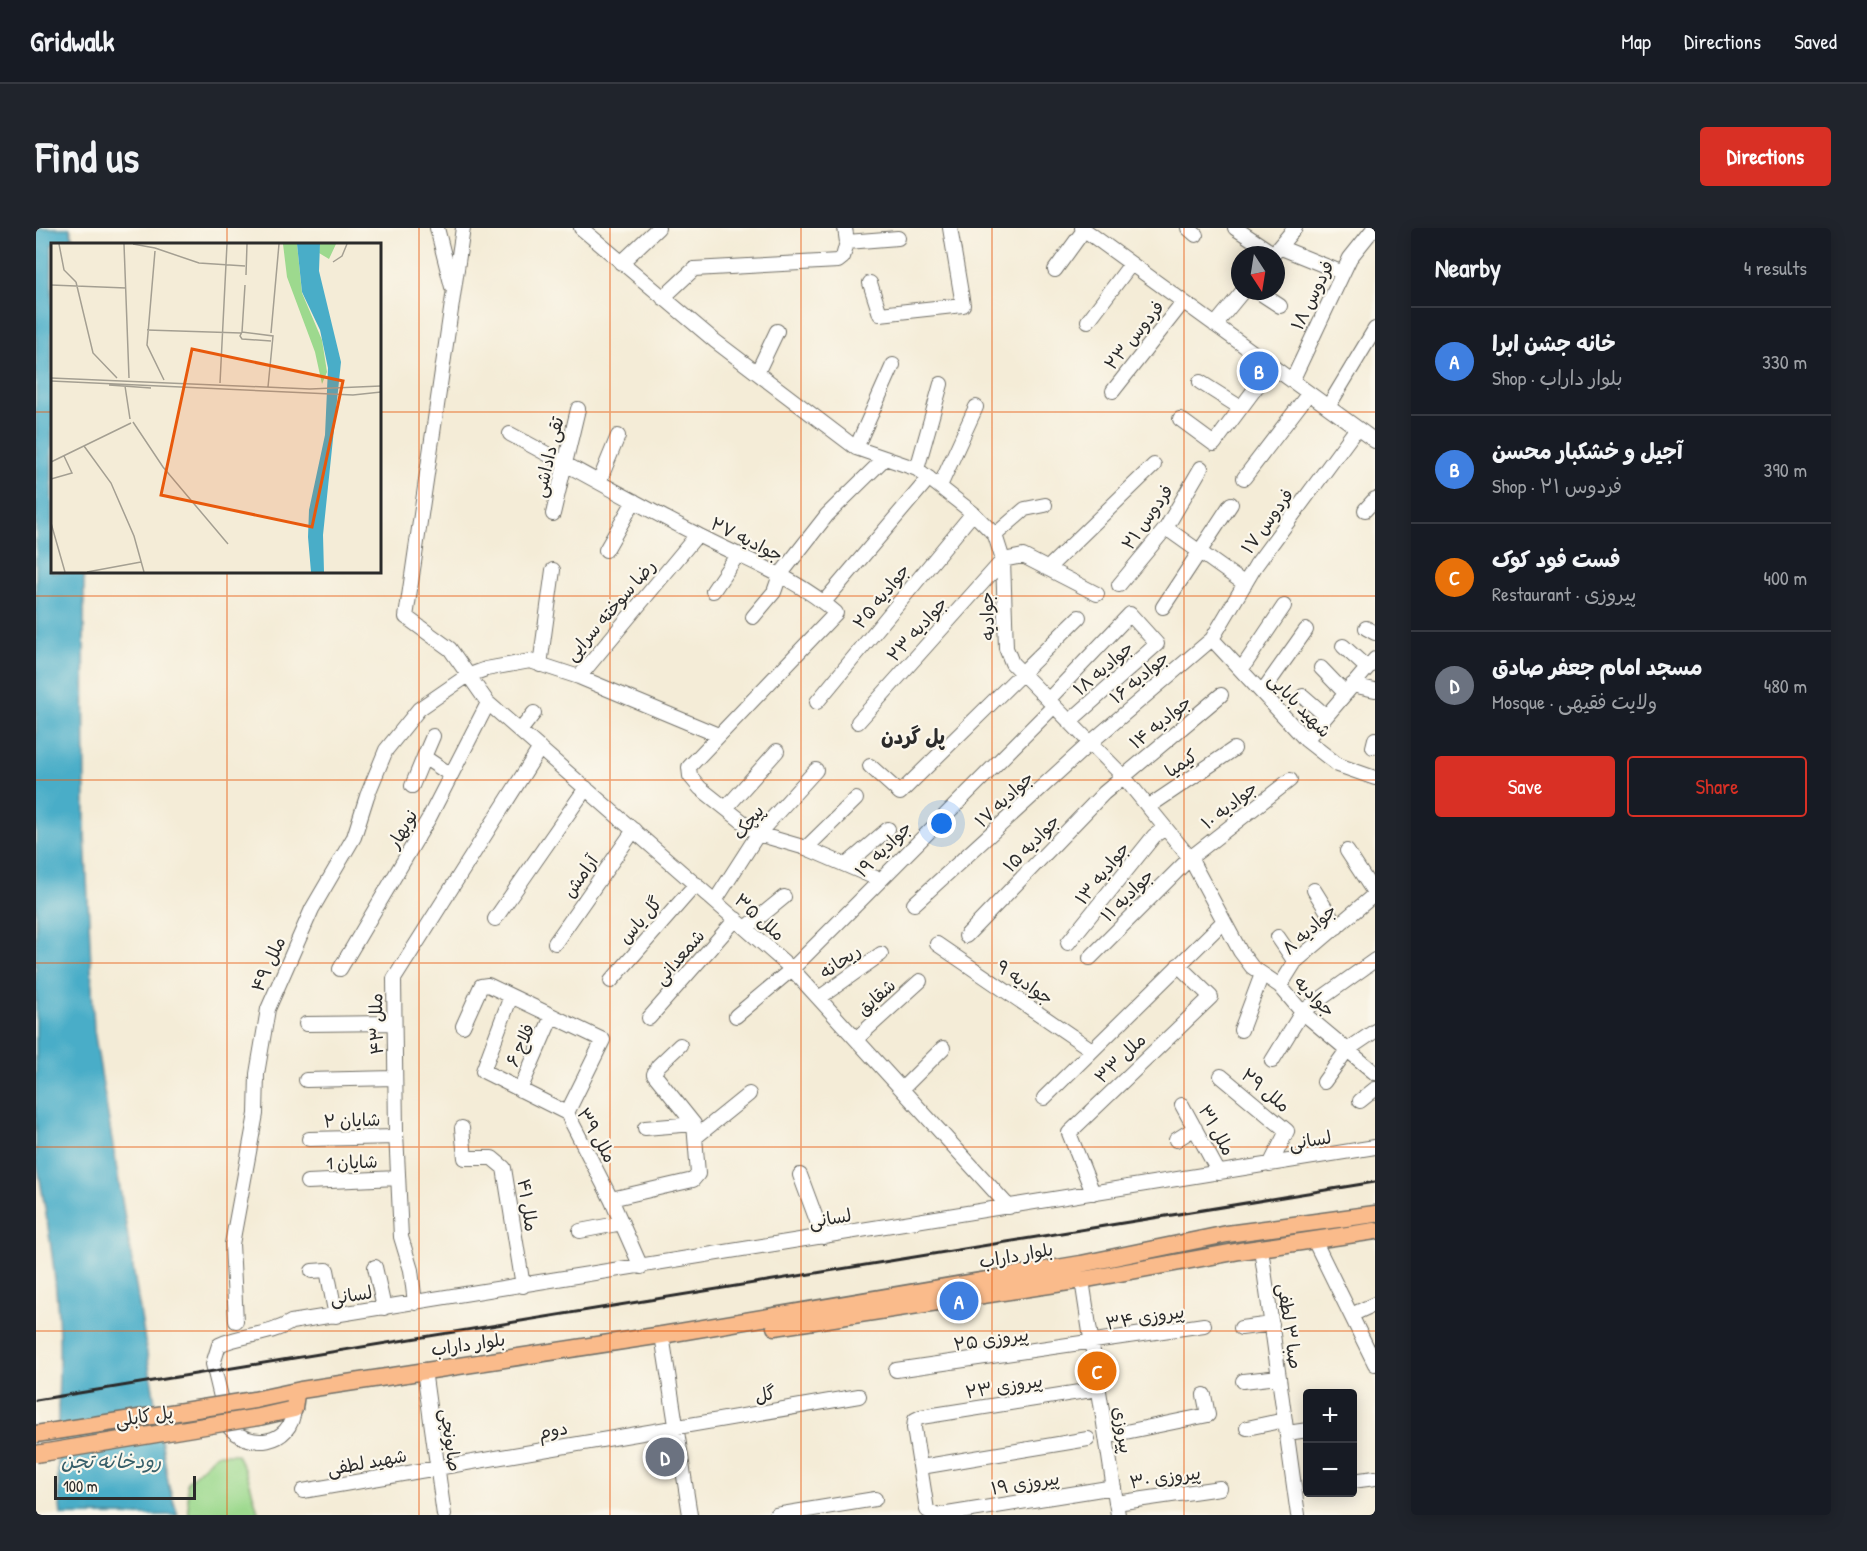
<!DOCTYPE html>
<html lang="en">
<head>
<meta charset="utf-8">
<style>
  :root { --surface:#171b24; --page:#20242c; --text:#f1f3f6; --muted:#9ea1a6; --line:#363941; --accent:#d93025 }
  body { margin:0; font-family:"Patrick Hand","Playpen Sans Arabic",sans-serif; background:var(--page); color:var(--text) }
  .controls { position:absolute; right:18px; bottom:18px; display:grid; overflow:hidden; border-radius:6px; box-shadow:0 3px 15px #0003 }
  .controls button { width:54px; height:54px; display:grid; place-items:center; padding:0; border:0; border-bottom:2px solid var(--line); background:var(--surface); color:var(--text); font:30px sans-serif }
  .compass { position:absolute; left:1195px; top:18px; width:54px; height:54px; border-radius:50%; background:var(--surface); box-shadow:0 3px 15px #0003; rotate:168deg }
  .scale { position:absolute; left:18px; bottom:15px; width:142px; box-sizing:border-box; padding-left:6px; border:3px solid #2b2b2b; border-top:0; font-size:16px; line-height:21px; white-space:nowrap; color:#2b2b2b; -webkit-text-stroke:4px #fbf7ec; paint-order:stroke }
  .you { position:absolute; left:906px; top:596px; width:21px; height:21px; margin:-15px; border:4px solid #fff; border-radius:50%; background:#1a73e8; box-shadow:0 0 0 9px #1a73e833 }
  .badge { display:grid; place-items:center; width:39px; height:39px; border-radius:50%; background:var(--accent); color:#fff; font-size:20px; font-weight:700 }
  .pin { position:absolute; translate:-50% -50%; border:3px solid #fff; box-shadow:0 2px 6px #0006 }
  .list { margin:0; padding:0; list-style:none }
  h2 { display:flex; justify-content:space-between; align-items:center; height:78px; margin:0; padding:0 24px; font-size:26px }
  h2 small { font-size:20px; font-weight:400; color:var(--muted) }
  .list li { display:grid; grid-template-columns:39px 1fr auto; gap:18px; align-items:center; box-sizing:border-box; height:108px; padding:0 24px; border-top:2px solid var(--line) }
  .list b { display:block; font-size:22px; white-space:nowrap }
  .list p { margin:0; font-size:20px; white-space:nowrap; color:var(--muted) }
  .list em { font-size:20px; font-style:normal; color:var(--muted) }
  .actions { display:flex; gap:12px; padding:18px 24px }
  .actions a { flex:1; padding:14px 0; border:2px solid var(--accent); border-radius:6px; text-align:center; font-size:21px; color:var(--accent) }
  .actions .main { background:var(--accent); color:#fff }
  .map { position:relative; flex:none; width:1339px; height:1287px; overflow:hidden; border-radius:6px }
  header { display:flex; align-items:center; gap:36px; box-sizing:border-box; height:84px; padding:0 30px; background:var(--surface); border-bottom:2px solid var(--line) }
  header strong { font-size:28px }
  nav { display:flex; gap:33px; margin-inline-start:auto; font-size:21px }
  .intro { display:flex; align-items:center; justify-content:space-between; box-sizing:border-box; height:144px; padding:0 36px }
  h1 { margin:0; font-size:42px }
  .button { padding:15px 27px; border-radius:6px; background:var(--accent); color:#fff; font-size:21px; font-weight:700 }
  main { display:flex; gap:36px; padding:0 36px }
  aside { flex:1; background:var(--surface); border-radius:6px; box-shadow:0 3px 15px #0003 }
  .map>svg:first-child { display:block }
  .green { fill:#9dd98e; stroke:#64825c; stroke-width:1.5 }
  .water { fill:#49adc8; stroke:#3a6c7a; stroke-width:1.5 }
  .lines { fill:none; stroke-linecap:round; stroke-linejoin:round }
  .minor-casing { stroke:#716f67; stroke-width:16 }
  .major-casing { stroke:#716f67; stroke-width:19 }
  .minor { stroke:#fff; stroke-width:14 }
  .major { stroke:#fabb8b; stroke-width:16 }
  .rail { stroke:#2b2b2b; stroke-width:3 }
  .major-bridge-casing { stroke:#716f67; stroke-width:19; stroke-linecap:butt }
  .major-bridge { stroke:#fabb8b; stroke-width:16 }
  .grid { fill:none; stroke:#e8590c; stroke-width:1.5; stroke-opacity:0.55 }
  .labels { text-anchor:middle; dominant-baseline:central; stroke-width:4.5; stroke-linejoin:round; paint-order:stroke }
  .street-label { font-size:18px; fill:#2b2b2b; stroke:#fbf7ec }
  .neighbourhood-label { font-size:20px; font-weight:bold; fill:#2b2b2b; stroke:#fbf7ec }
  .water-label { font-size:20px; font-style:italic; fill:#375f6a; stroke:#fbf7ec }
  .inset-road { fill:none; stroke:#a49f92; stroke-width:1.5 }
  .view { fill:#e8590c; fill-opacity:0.15; stroke:#e8590c; stroke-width:3 }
  .inset-edge { fill:none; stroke:#2b2b2b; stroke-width:3 }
</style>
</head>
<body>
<header>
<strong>Gridwalk</strong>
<nav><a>Map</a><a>Directions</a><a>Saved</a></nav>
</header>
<div class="intro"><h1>Find us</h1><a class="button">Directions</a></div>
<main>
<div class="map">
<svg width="1339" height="1287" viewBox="0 0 1339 1287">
  <rect width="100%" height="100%" fill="#fbf7ec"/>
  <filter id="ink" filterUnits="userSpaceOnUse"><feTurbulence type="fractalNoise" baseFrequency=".0167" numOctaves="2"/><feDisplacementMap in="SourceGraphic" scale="12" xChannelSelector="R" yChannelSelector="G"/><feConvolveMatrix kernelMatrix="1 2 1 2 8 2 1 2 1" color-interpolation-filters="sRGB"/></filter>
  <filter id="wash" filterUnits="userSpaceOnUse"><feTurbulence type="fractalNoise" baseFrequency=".008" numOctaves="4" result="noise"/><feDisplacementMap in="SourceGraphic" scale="24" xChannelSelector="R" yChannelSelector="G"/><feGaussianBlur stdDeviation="1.35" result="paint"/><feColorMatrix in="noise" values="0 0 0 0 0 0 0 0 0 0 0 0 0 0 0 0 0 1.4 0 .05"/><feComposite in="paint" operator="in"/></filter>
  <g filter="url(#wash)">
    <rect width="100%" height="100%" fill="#f4ecd7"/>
    <path class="green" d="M180 1226H201L213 1252 223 1287H153L151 1254Z"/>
    <path class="water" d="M0 0H34L38 16H16V344H48L49 605 58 802 133 1259 142 1287H25C18 1227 24 1168 23 1108 21 1048 11 989 0 930Z"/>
  </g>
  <g filter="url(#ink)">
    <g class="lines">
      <g class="minor-casing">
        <path id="minor" d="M401 0 416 59
          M427 0 370 389 414 421 452 475 756 741 973 979
          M545 0 679 113 820 220 881 241 937 285 959 307 967 332 970 420 976 435 1087 548 1154 630 1204 723 1216 739 1244 758 1266 784 1339 845
          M809 0 811 14 862 10
          M1046 0 1339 213
          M1152 0 1160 7
          M1199 0 1238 26
          M1243 19 1307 45
          M1238 25 1259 0
          M585 35 622 0
          M1019 42 1048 2
          M834 55 844 86 927 77 914 0
          M1221 63 1244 78
          M627 70 658 41 802 33 807 29 811 14
          M1052 93 1095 36
          M1179 97 1207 63
          M721 145 741 103
          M1256 153 1314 30 1338 0
          M1164 154 1205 180
          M1077 163 1147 74
          M1292 179 1339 101
          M1144 191 1178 216 1236 138
          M474 206C536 239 597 274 660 306 707 331 760 349 800 385L653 539 654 548 664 560 722 606 770 620 842 651
          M820 220 857 137
          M881 241 905 156
          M1208 250 1273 165
          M563 254 582 208
          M904 258 940 179
          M1329 282 1339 271
          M517 286 542 181
          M1130 300 1209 356
          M959 307 989 281 1009 277
          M570 322 598 273
          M1012 340 1118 237
          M1083 357 1130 300 1165 240
          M677 363 702 326
          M788 374 893 250
          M1127 379 1195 276
          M717 389 738 364 744 347 791 287 849 230
          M1330 400 1339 405
          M1176 411 1270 512 1302 537 1339 550
          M1307 418 1331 440
          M504 437 517 342
          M1285 440 1309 465
          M1205 442 1248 378
          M543 449 661 307
          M1316 457 1339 462
          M1226 464 1270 402
          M1267 468 1290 488
          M1012 472 1094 386 1121 416 1033 494
          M781 474 937 285
          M822 494 967 332 987 328 1061 366
          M484 503 498 485
          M1270 512 1339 431
          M1337 519 1339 511
          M388 529 397 508
          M834 538 864 565 1043 389
          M376 558 388 529 415 547
          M1112 579 1198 521
          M690 580 741 523
          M770 620 820 571
          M1311 623 1339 666
          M810 637 852 601
          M1278 662 1301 699
          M679 673 722 606 780 542
          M878 676 1054 515 1176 411 1220 337 1321 200
          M459 691 550 560
          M710 700 748 669
          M930 708 1068 565 1185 467
          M1242 709 1259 734
          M519 715 598 602
          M1032 715 1118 608 1129 600
          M901 716 1056 822
          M1054 730 1154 630 1254 552
          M304 741 393 590 452 475
          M575 753 660 656
          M1244 758 1259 734 1339 666
          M475 768 447 843 531 885 575 971 605 1039
          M783 770 845 726
          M700 788 756 741 1018 478
          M613 790 700 691
          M270 796 358 795
          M427 798 445 758 452 757 567 812 531 885
          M1205 802 1226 746
          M820 811 884 753
          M1236 833 1266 784 1339 732
          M1185 848 1251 903 1234 937
          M270 852 359 850
          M1288 854 1311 822 1339 803
          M866 861 907 820
          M484 862 516 788
          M1008 870 1188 693
          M1324 873 1339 861
          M1146 877 1183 945
          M426 900 429 930H456L468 940 487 1058
          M609 900 658 896
          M661 908 713 866
          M273 911 360 909
          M1140 912 1159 900
          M764 947 787 1009
          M271 954 362 950
          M1057 965 1033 905 1175 769 1142 737
          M575 971 657 952 662 946 658 896 618 846 622 838 644 817
          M544 1003 586 995
          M1278 1012 1339 1136
          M1225 1020 1262 1287
          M339 1039 348 1080
          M276 1043 291 1042 300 1088
          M1046 1052 1082 1287
          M379 1075 375 1042 365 1009 360 904 358 751 504 520
          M1315 1087 1339 1076
          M200 1093 196 1016 220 886 221 846 232 781 276 681 318 609 331 568 350 522 383 481 431 448 450 441 494 433 543 449 682 507
          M1205 1100 1236 1096
          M626 1107 654 1287
          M388 1142 408 1287
          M860 1142 1168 1097
          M1207 1153 1243 1149
          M258 1181C255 1218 213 1222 192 1198L177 1136 183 1117C206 1106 233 1108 255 1094L1339 919
          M1211 1200 1249 1192
          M1251 1205 1272 1202
          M1070 1208 1172 1187 1168 1167
          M885 1239 1052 1211
          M1316 1253 1339 1250
          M267 1263 823 1168
          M1080 1275 1184 1260
          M740 1287 839 1271
          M899 1287 891 1282 878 1200 879 1192 885 1189 1062 1161
          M905 1287 1078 1259"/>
      </g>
      <g class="major-casing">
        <path id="major" d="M739 1099 1046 1052 1204 1023 1339 1003
          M218 1172 265 1162
          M223 1189 258 1181 260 1166 265 1162 626 1107 1045 1036 1191 1006 1339 986"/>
      </g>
      <use href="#minor" class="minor"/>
      <use href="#major" class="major"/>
      <path class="rail" d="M0 1172 1339 954"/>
      <g class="major-bridge-casing">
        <path id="major-bridge" d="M0 1206 218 1172
          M0 1226 223 1189"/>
      </g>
      <use href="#major-bridge" class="major-bridge"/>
    </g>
  </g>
  <path class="grid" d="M191 0V16M383 0V1287M574 0V1287M765 0V1287M956 0V1287M1148 0V1287M0 184H16M344 184H1339M191 344V1287M0 368H1339M0 552H1339M0 735H1339M0 919H1339M0 1103H1339"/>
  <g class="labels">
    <g class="street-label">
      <text transform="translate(1276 67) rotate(-64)">فردوس ۱۸</text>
      <text transform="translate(1098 107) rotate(-51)">فردوس ۲۳</text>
      <text transform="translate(512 229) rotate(-77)">تقی داداشی</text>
      <text transform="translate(1111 289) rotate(-55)">فردوس ۲۱</text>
      <text transform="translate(1231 293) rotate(-54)">فردوس ۱۷</text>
      <text transform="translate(711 311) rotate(26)">جوادیه ۲۷</text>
      <text transform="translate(845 368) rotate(-51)">جوادیه ۲۵</text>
      <text transform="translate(574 382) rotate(-49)">رضا سوخته سرایی</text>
      <text transform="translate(951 388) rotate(-92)">جوادیه</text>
      <text transform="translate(881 401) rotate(-48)">جوادیه ۲۳</text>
      <text transform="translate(1067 440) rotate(-41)">جوادیه ۱۸</text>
      <text transform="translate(1103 449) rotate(-40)">جوادیه ۱۶</text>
      <text transform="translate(1264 477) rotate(46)">شهید بابایی</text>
      <text transform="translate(1124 494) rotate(-39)">جوادیه ۱۴</text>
      <text transform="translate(1145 535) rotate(-34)">کیمیا</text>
      <text transform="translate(968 571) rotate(-43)">جوادیه ۱۷</text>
      <text transform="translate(1193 577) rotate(-38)">جوادیه ۱۰</text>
      <text transform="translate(712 594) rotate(-52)">پیچک</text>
      <text transform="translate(366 601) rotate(-60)">نوبهار</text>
      <text transform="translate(995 615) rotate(-46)">جوادیه ۱۵</text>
      <text transform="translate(847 621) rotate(-45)">جوادیه ۱۹</text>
      <text transform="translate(1066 645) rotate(-51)">جوادیه ۱۳</text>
      <text transform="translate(544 648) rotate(-55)">آرامش</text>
      <text transform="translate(1091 667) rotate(-45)">جوادیه ۱۱</text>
      <text transform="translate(724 689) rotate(42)">ملل ۳۵</text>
      <text transform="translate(604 692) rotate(-49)">گل یاس</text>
      <text transform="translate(1273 701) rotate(-42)">جوادیه ۸</text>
      <text transform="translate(643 729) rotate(-49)">شمعدانی</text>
      <text transform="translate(804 733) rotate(-35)">ریحانه</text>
      <text transform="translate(232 736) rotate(-66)">ملل ۴۹</text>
      <text transform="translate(989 754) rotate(34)">جوادیه ۹</text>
      <text transform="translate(1279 768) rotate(45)">جوادیه</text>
      <text transform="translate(840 769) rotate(-42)">شقایق</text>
      <text transform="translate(340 796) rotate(-91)">ملل ۴۳</text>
      <text transform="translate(484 817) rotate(-66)">فلاح ۶</text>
      <text transform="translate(1084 830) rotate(-44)">ملل ۳۳</text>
      <text transform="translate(1230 862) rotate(40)">ملل ۲۹</text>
      <text transform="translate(316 892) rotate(-2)">شایان ۲</text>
      <text transform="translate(1181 902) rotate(61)">ملل ۳۱</text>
      <text transform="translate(561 907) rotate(60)">ملل ۳۹</text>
      <text transform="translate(1274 912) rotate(-9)">لسانی</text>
      <text transform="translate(316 934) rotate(-2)">شایان 1</text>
      <text transform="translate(492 977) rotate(81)">ملل ۴۱</text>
      <text transform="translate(794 990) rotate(-9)">لسانی</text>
      <text transform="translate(980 1027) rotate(-10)">بلوار داراب</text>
      <text transform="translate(315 1067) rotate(-9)">لسانی</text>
      <text transform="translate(1109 1089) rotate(-9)">پیروزی ۳۴</text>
      <text transform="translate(1254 1098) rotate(82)">صبا ۳ لطفی</text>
      <text transform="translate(955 1111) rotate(-8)">پیروزی ۲۵</text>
      <text transform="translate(432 1116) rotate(-8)">بلوار داراب</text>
      <text transform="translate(968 1158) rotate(-9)">پیروزی ۲۳</text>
      <text transform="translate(729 1166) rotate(-10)">گل</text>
      <text transform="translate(108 1188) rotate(-9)">پل کابلی</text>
      <text transform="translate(517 1202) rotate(-10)">دوم</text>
      <text transform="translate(1087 1202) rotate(81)">پیروزی</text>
      <text transform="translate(415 1212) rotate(82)">صابونچی</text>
      <text transform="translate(331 1234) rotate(-10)">شهید لطفی</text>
      <text transform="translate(1129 1249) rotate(-8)">پیروزی ۳۰</text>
      <text transform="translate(989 1255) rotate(-9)">پیروزی ۱۹</text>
    </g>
    <g class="neighbourhood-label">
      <text x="877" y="508">پل گردن</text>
    </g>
    <g class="water-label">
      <text x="75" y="1232">رودخانه تجن</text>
    </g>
  </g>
  <g transform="translate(15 15)">
    <rect width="330" height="330" fill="#f4ecd7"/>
    <path d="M232 1H246L251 50 271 97 276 129 271 141 264 109 236 34ZM269 1H285L278 16 268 10Z" fill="#9dd98e"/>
    <path d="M246 1H269L268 28 290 119 272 292 273 329H260L257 294 258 267 274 192 277 125 269 87 251 49Z" fill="#49adc8"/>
    <path class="inset-road" d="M8 1 13 27 25 39M73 1 78 135M82 1 104 5M104 5 148 20 194 23M104 8 96 102 113 137M282 19 291 13 296 1M195 32 196 1M25 39 42 110 66 135M0 42 75 45M96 87 190 90M191 89 194 42M220 90 228 1M0 135 259 146 330 143M0 138 302 152 330 149M169 140 176 1M58 142 100 145M74 143 79 176M217 144 222 93 191 89 189 93 191 96 220 98M82 179 112 224 177 301M33 203 60 240 83 293 93 329M0 219 80 180M0 236 21 230 13 213M0 280 14 329M36 329 90 319"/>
    <path class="view" d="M141 106 292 138 261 284 110 252Z"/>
    <rect width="330" height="330" class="inset-edge"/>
  </g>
</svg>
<div class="controls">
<button>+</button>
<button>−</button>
</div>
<svg class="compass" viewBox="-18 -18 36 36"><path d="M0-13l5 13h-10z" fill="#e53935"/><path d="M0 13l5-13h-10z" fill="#9ea1a6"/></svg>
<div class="scale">100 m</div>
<div class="you"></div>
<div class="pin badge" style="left:923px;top:1073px;background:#3f7fe0">A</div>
<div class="pin badge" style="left:1223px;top:143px;background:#3f7fe0">B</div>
<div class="pin badge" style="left:1061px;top:1143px;background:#e8710a">C</div>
<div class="pin badge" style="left:629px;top:1229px;background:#6b7280">D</div>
</div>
<aside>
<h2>Nearby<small>4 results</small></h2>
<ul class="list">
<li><span class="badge" style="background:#3f7fe0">A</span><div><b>خانه جشن ابرا</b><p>Shop · بلوار داراب</p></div><em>330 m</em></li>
<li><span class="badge" style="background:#3f7fe0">B</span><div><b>آجیل و خشکبار محسن</b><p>Shop · فردوس ۲۱</p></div><em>390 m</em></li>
<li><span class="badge" style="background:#e8710a">C</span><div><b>فست فود کوک</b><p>Restaurant · پیروزی</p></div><em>400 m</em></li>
<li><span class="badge" style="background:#6b7280">D</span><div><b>مسجد امام جعفر صادق</b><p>Mosque · ولایت فقیهی</p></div><em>480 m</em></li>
</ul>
<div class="actions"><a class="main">Save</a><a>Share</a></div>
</aside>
</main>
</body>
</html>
